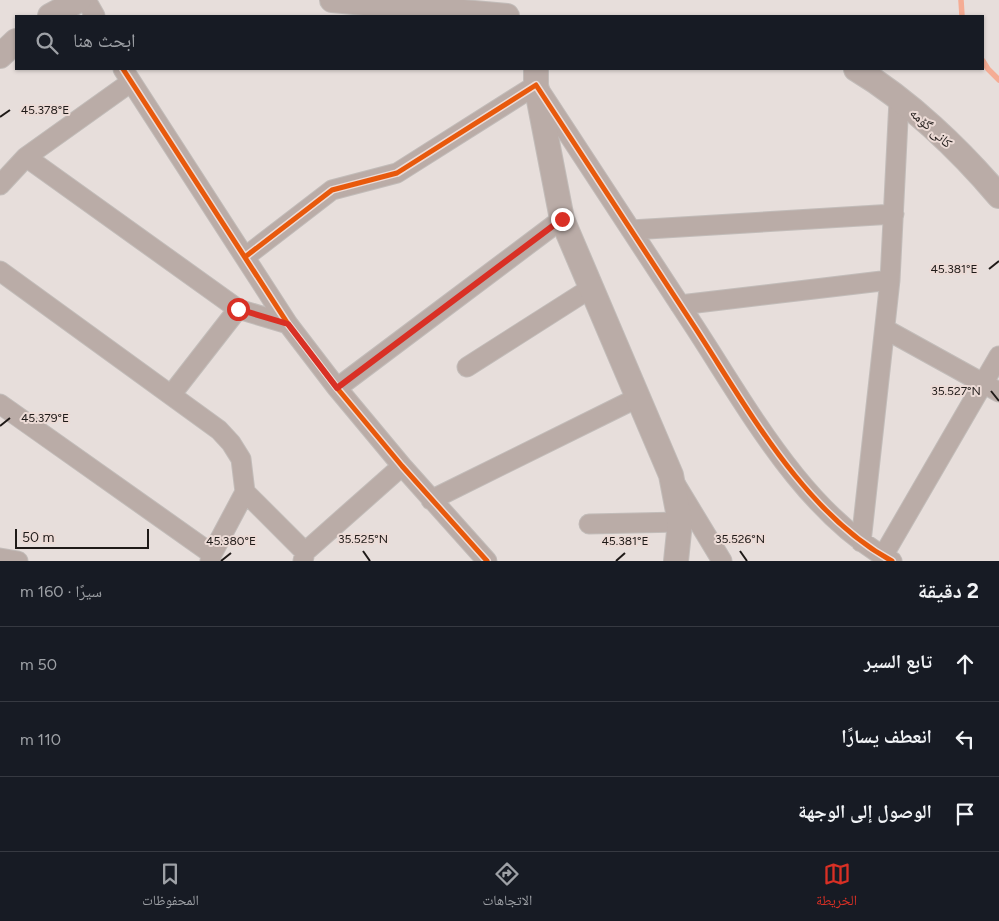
<!DOCTYPE html>
<html lang="ar">
<head>
<meta charset="utf-8">
<style>
  :root { --surface:#171b24; --page:#242831; --text:#f1f3f6; --muted:#9ea1a6; --line:#363941; --accent:#d93025 }
  body { margin:0; font-family:Figtree,"Noto Naskh Arabic",sans-serif; background:var(--page); color:var(--text); direction:rtl }
  .scale { position:absolute; left:15px; bottom:12px; width:134px; box-sizing:border-box; padding-left:5px; border:2px solid #1f1a18; border-top:0; font-size:14px; line-height:18px; white-space:nowrap; color:#1f1a18; -webkit-text-stroke:4px #ecdbd6; paint-order:stroke }
  .stop { position:absolute; width:15px; height:15px; margin:-11px; border:4px solid #d93025; border-radius:50%; background:#fff }
  .stop.end { background:#d93025; border-color:#fff; box-shadow:0 1px 5px #0008 }
  .list { margin:0; padding:0; list-style:none }
  h2 { display:flex; justify-content:space-between; align-items:center; height:65px; margin:0; padding:0 20px; font-size:21px }
  h2 small { font-size:16px; font-weight:400; color:var(--muted) }
  .list li { display:grid; grid-template-columns:32px 1fr auto; gap:15px; align-items:center; box-sizing:border-box; height:75px; padding:0 20px; border-top:1px solid var(--line) }
  .list b { display:block; font-size:19px; white-space:nowrap }
  .list em { font-size:16px; font-style:normal; color:var(--muted) }
  .icon { flex:none; width:28px; height:28px; fill:none; stroke:currentColor; stroke-width:2; stroke-linecap:round; stroke-linejoin:round }
  .map { position:relative; flex:none; width:999px; height:561px; overflow:hidden; direction:ltr }
  .search { position:absolute; background:var(--surface); box-shadow:0 1px 4px #0004; left:15px; right:15px; top:15px; height:55px; display:flex; align-items:center; gap:12px; box-sizing:border-box; padding:0 18px; border-radius:0px; color:var(--muted); font-size:19px }
  .sheet { height:290px; background:var(--surface) }
  nav { display:flex; justify-content:space-around; align-items:center; box-sizing:border-box; height:70px; border-top:1px solid var(--line); background:var(--surface); font-size:14px; color:var(--muted) }
  nav a { display:grid; justify-items:center; gap:2px }
  nav .on { color:var(--accent) }
  .map>svg:first-child { display:block }
  .lines { fill:none; stroke-linecap:round; stroke-linejoin:round }
  .stream { stroke:#f5ac94; stroke-width:5.5 }
  .minor-casing { stroke:#c2bcb9; stroke-width:21 }
  .tertiary-casing { stroke:#c2bcb9; stroke-width:26 }
  .minor { stroke:#baaca7; stroke-width:19 }
  .tertiary { stroke:#baaca7; stroke-width:24 }
  .cycleway-casing { stroke:#ecdbd6; stroke-width:8 }
  .cycleway { stroke:#e8590c; stroke-width:5 }
  .route { stroke:#d93025; stroke-width:6 }
  .ticks { fill:none; stroke:#1f1a18; stroke-width:2 }
  .labels { text-anchor:middle; dominant-baseline:central; stroke-width:4; stroke-linejoin:round; paint-order:stroke }
  .street-label { font-size:14px; fill:#1f1a18; stroke:#ecdbd6 }
  .ticks-label { font-size:12px; text-anchor:middle; fill:#1f1a18; stroke:#ecdbd6; stroke-width:4; stroke-linejoin:round; paint-order:stroke }
</style>
</head>
<body>
<div class="map">
<svg width="999" height="561" viewBox="0 0 999 561">
  <rect width="100%" height="100%" fill="#e7dedb"/>
  <g class="lines">
    <path class="stream" d="M961 0 962 16
      M983 61 988 69 999 80"/>
    <g class="minor-casing">
      <path id="minor" d="M86 0 95 16
        M123 69 288 324 337 388 402 466 487 561
        M26 157 238 309 288 324
        M0 185 26 157 131 82
        M631 230 894 214
        M245 257 332 190 397 173 536 85C588 165 640 244 692 323 746 405 803 513 892 561
        M0 271 219 430 231 443 241 459 245 492 212 554 210 561
        M680 305 890 280
        M885 329 999 392
        M467 367 591 288
        M337 388 562 219
        M171 395 238 309
        M0 404 212 554
        M676 485 722 561
        M245 492 305 552
        M431 500 637 398
        M589 524 680 522
        M861 542 890 280 899 100
        M883 556 999 356
        M0 558 18 561
        M303 561 305 552 402 466"/>
    </g>
    <g class="tertiary-casing">
      <path id="tertiary" d="M332 0 507 16
        M50 16 79 0
        M0 56 16 41
        M536 69V85L562 219 671 475 680 522 676 561
        M856 69C908 100 960 150 999 196"/>
    </g>
    <use href="#minor" class="minor"/>
    <use href="#tertiary" class="tertiary"/>
    <g class="cycleway-casing">
      <path id="cycleway" d="M123 69 288 324 337 388 402 466 487 561
        M245 257 332 190 397 173 536 85C588 165 640 244 692 323 746 405 803 513 892 561"/>
    </g>
    <use href="#cycleway" class="cycleway"/>
  </g>
  <g class="lines">
    <path class="route" d="M238 309 288 324 337 388 562 219"/>
  </g>
  <path class="ticks" d="M0 117 10 110M989 269 999 261M991 391 999 401M0 426 10 418M363 551 370 561M740 551 747 561M221 561 231 553M616 561 625 553"/>
  <g class="labels">
    <g class="street-label">
      <text transform="translate(931 128) rotate(42)">کانی گۆمە</text>
    </g>
  </g>
  <g class="ticks-label">
    <text x="45" y="114">45.378°E</text>
    <text x="954" y="273">45.381°E</text>
    <text x="956" y="395">35.527°N</text>
    <text x="45" y="422">45.379°E</text>
    <text x="363" y="543">35.525°N</text>
    <text x="740" y="543">35.526°N</text>
    <text x="231" y="545">45.380°E</text>
    <text x="625" y="545">45.381°E</text>
  </g>
</svg>
<div class="scale">50 m</div>
<div class="stop" style="left:238px;top:309px"></div>
<div class="stop end" style="left:562px;top:219px"></div>
<div class="search"><svg class="icon" aria-label="search" viewBox="0 0 24 24"><circle cx="10" cy="10" r="6"/><path d="M15 15l6 6"/></svg>ابحث هنا</div>
</div>
<section class="sheet">
<h2>2 دقيقة<small>سيرًا · 160 m</small></h2>
<ul class="list">
<li><svg class="icon" aria-label="ahead" viewBox="0 0 24 24"><path d="M12 20V5M6 11l6-6 6 6"/></svg><div><b>تابع السير</b></div><em>50 m</em></li>
<li><svg class="icon" aria-label="left" viewBox="0 0 24 24"><path d="M17 20v-9H6M10 6l-5 5 5 5"/></svg><div><b>انعطف يسارًا</b></div><em>110 m</em></li>
<li><svg class="icon" aria-label="arrive" viewBox="0 0 24 24"><path d="M6 21V4h12l-3 4 3 4H6"/></svg><div><b>الوصول إلى الوجهة</b></div></li>
</ul>
</section>
<nav>
<a class="on"><svg class="icon" aria-label="map" viewBox="0 0 24 24"><path d="M3 6l6-2 6 2 6-2v14l-6 2-6-2-6 2zM9 4v14M15 6v14"/></svg>الخريطة</a>
<a><svg class="icon" aria-label="directions" viewBox="0 0 24 24"><path d="M12 3l9 9-9 9-9-9zM9 14v-3h6M13 9l2 2-2 2"/></svg>الاتجاهات</a>
<a><svg class="icon" aria-label="saved" viewBox="0 0 24 24"><path d="M7 4h10v16l-5-4-5 4z"/></svg>المحفوظات</a>
</nav>
</body>
</html>
